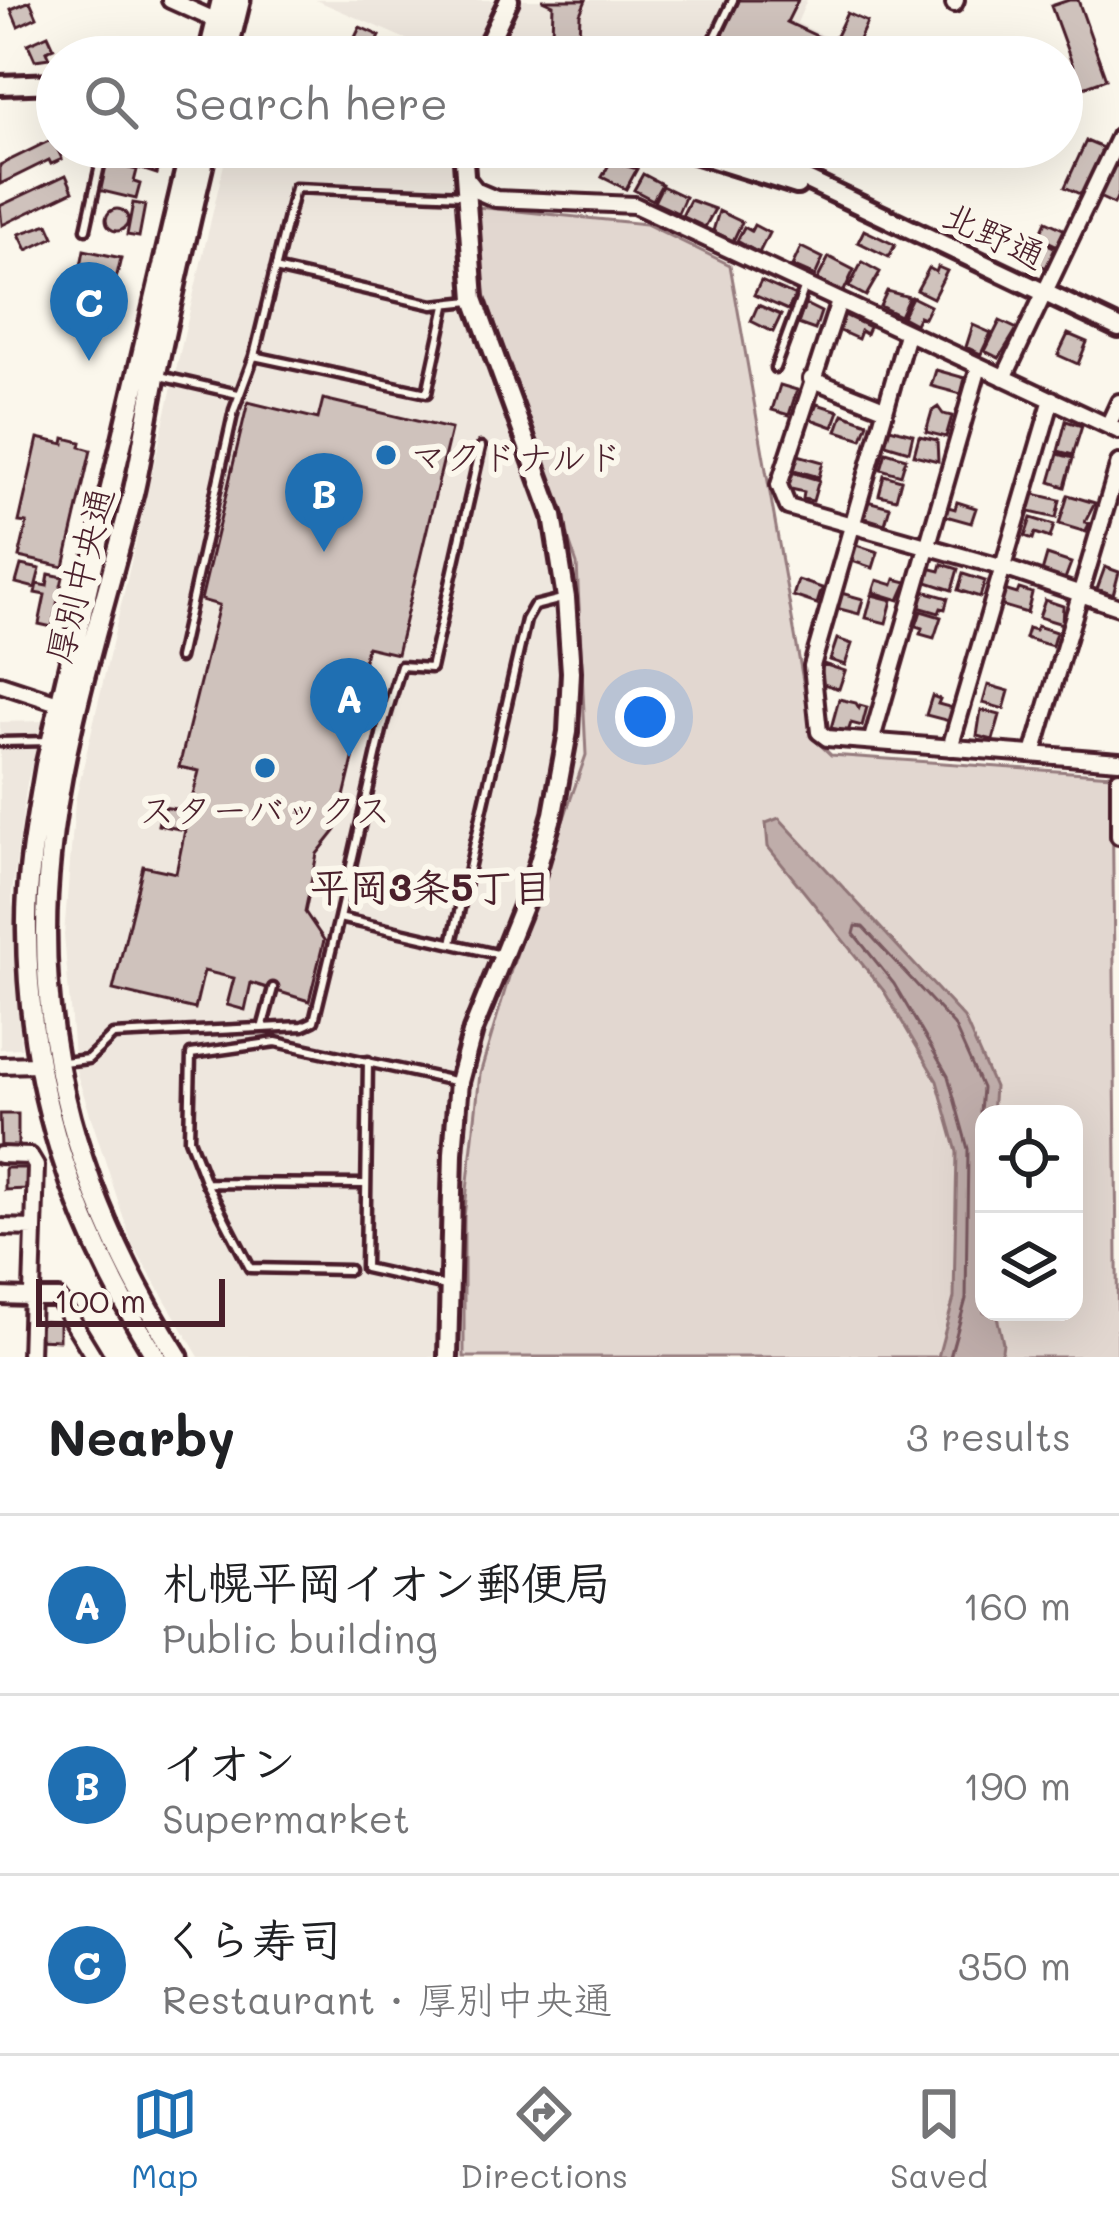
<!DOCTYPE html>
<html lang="en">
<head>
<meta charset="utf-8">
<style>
  :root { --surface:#fff; --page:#f2f2f2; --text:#202124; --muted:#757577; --line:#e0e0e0; --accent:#1f6fb2 }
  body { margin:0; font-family:Mali,"Klee One",sans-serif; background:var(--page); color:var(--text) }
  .controls { position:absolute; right:36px; bottom:36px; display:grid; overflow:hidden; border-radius:24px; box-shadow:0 12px 48px #0002 }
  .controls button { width:108px; height:108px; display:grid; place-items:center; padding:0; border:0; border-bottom:3px solid var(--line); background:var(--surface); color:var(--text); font:60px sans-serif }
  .scale { position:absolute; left:36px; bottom:30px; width:189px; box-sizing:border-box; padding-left:12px; border:6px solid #4a1f2b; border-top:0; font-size:33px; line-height:42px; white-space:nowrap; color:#4a1f2b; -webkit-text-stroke:9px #fbf7ec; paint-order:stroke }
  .you { position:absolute; left:645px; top:717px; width:42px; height:42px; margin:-30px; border:9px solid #fff; border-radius:50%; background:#1a73e8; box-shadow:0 0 0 18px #1a73e833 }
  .badge { display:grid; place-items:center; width:78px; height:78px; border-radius:50%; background:var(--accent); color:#fff; font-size:39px; font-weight:700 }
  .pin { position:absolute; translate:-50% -99px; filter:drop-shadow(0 3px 6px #0008) }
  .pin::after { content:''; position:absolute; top:63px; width:42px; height:36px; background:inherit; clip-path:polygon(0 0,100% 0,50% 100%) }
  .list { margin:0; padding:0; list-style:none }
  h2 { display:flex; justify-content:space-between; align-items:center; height:156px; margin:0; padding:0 48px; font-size:51px }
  h2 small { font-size:39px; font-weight:400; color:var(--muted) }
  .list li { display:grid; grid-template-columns:78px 1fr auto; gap:36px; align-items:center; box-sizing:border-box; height:180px; padding:0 48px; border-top:3px solid var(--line) }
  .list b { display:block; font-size:45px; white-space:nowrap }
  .list p { margin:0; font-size:39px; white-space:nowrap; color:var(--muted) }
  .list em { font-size:39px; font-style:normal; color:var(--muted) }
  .icon { flex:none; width:66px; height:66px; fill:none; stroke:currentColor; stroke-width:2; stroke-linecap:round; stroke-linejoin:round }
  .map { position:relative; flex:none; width:1119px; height:1357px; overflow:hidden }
  .search { position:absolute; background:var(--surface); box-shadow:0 12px 48px #0002; left:36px; right:36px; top:36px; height:132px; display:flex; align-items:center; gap:30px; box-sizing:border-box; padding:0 42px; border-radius:66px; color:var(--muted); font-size:45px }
  .sheet { height:696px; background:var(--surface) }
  nav { display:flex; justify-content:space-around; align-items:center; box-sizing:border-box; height:168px; border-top:3px solid var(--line); background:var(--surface); font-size:33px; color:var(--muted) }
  nav a { display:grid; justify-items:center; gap:6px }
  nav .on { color:var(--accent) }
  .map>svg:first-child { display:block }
  .built { fill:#eee7de }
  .green { fill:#e2d7d0; stroke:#967b7e; stroke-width:3; fill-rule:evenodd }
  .water { fill:#bfadaa; stroke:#907477; stroke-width:3 }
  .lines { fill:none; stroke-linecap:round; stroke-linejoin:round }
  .shore { stroke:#79585e; stroke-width:3 }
  .building { fill:#cfc2bc; stroke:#4a1f2b; stroke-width:3 }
  .service-casing { stroke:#4a1f2b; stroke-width:15 }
  .minor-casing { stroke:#4a1f2b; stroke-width:22 }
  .tertiary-casing { stroke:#4a1f2b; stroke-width:26 }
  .secondary-casing { stroke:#4a1f2b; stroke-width:27 }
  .service { stroke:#fbf7ec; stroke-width:6 }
  .minor { stroke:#fbf7ec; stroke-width:14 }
  .tertiary { stroke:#fbf7ec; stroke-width:16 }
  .secondary { stroke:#fbf7ec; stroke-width:18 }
  .poi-dot { fill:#1f6fb2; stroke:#fbf7ec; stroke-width:4.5 }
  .labels { text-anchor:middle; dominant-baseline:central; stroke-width:12; stroke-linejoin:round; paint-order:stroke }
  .street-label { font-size:36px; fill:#4a1f2b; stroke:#fbf7ec }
  .poi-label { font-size:36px; fill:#4a1f2b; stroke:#fbf7ec; text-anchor:start }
  .neighbourhood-label { font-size:39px; font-weight:bold; fill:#4a1f2b; stroke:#fbf7ec }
</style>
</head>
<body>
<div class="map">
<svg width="1119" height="1357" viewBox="0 0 1119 1357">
  <rect width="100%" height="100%" fill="#fbf7ec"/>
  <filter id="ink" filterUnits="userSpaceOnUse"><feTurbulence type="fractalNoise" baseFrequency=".00833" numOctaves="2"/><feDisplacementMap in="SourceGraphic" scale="24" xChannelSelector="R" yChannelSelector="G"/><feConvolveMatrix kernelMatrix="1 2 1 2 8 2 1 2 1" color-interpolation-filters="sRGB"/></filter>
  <g filter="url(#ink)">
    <path class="built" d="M316 0H501L475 57H447Z
      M520 0H807L797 23 859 52 857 57H493Z
      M228 147H476L485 294 577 563 586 755 511 970 464 1217V1357H199L132 1244 75 1068 64 935 75 802Z
      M45 721 27 783 12 893 21 1048 0 1049V722Z"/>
    <path class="green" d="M477 207 646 224 730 265 813 738 831 755 1112 775 1118 1357H464V1217L480 1074 511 970 586 755 577 564 485 294ZM984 1114H1074V1312H984Z"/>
    <path class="water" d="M779 818 964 1018 994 1087 992 1114H984L980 1241 984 1312H996L1003 1343 1001 1357H938L954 1298 957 1152 937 1081 884 991 768 847 766 823Z"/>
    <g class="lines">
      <path class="shore" d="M984 1143V1286
        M950 1357 966 1299 968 1149 948 1076 894 984 854 934 856 926 863 927 954 1025 982 1088 980 1112 984 1121"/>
    </g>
    <path class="building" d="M542 0H586L580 14 579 38 552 36 553 5Z
      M739 0H798L787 22 838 46 832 57H745L718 44Z
      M1069 0H1078L1106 79 1081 88 1051 6Z
      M30 1 37 17 18 26 11 9Z
      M847 13 867 22 856 46 836 36Z
      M360 27 380 36 370 57 348 52Z
      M48 35 54 48 46 51 49 58 35 60 28 44Z
      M53 139 62 159 51 164 49 160 0 184V165Z
      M1086 141 1103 148 1082 195 1065 187Z
      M108 147H140L153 151 151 156 161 159 157 174 105 157Z
      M611 161 637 169 626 189 602 177Z
      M105 162 137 170 134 182 140 184 136 199 98 190Z
      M1110 163 1119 167V193L1114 204 1099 197Z
      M643 174 662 184 653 200 634 190Z
      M66 175 73 191 2 225 0 206Z
      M662 186 685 197 678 213 654 202Z
      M690 200 715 209 705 227 682 216Z
      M133 203 145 205 139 237 127 235Z
      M106 220a11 11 0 1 1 22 0a11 11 0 1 1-22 0Z
      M719 211 742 222 733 241 713 231Z
      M1046 221 1065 230 1058 246 1039 237Z
      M48 224 54 237 27 250 19 234Z
      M754 225 769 233 759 253 737 241 744 227 751 231Z
      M864 230 895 245 889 257 858 242Z
      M1043 242 1058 249 1049 269 1033 262Z
      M801 247 823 258 815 276 792 266Z
      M84 250 121 258 116 279 80 271Z
      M829 257 854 270 843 293 817 280Z
      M862 262 880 272 866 296 849 287Z
      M938 267 947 271 933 298 917 290 929 268 936 272Z
      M761 281 795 296 788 310 754 295Z
      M887 291 909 297 900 316 880 306Z
      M912 297 930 306 924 318 919 316 915 324 902 317Z
      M805 304 821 312 815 330 798 324Z
      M758 305 781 315 773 332 751 321Z
      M844 315 869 327 866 334 861 331 858 339 838 330Z
      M1000 321 1017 329 999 358 985 351Z
      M973 325 991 333 981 354 966 347Z
      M1068 334 1087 342 1078 364 1058 355Z
      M936 370 965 378 961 394 931 386Z
      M780 385 797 390 789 415 772 410Z
      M323 399 451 429 397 654 367 647 353 706 365 709 336 830 317 854 305 912 324 940 309 1001 251 983 245 1010 227 1005 234 978 204 971 195 1009 113 990 143 866 176 873 185 830 158 825 162 807 189 811 199 771 179 767 219 605 201 600 248 402 318 419Z
      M817 404 839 411 833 427 811 419Z
      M938 407 943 414 952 416 946 437 926 432 932 411Z
      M843 414 868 423 862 439 837 431Z
      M1066 421 1082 426 1073 455 1058 451Z
      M886 427 913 434 909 451 882 443Z
      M919 436 937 440 938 461 914 455Z
      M38 438 64 444 65 438 81 442 80 447 91 450 64 567 19 557 27 523 19 522Z
      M886 452 906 458 901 475 881 469Z
      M1058 454 1073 458 1065 487 1050 482Z
      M798 455 823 462 819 477 794 470Z
      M788 471 819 480 813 501 803 499 804 492 791 489 789 495 783 488Z
      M884 475 901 480 896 499 879 495Z
      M1030 493 1060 500 1056 518 1025 511Z
      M1068 495 1095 503 1085 522 1089 523 1086 532 1059 524Z
      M867 501 890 507 885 524 862 517Z
      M957 502 976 508 971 523 942 515 945 506 955 509Z
      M1031 518 1054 525 1050 538 1035 533 1033 539 1025 536Z
      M853 544 878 552 873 568 849 560Z
      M1047 555 1071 563 1065 579 1042 572Z
      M942 564 958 569 952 590 924 581 928 568 940 571Z
      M21 565 40 569 35 588 16 583Z
      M1105 567 1119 572 1113 595 1097 589Z
      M49 574 63 577 52 627 39 624 45 595 35 593 37 584 47 586Z
      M963 574 985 581 980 597 958 590Z
      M895 579 907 582 899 600 873 592 877 580 893 585Z
      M798 580 822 588 817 604 793 596Z
      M1019 589 1032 593 1027 613 1000 605 1004 590 1017 594Z
      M920 590 948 598 945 609 941 608 939 613 915 606Z
      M841 593 863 599 859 614 836 608Z
      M872 595 892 600 886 623 866 618Z
      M1045 600 1063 606 1062 624 1039 617Z
      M921 611 941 617 934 638 920 634 922 628 916 626Z
      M1037 626 1056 632 1052 646 1025 638 1028 628 1035 630Z
      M837 639 852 644 845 665 830 660Z
      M823 664 845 671 839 689 820 683Z
      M988 685 1009 691 1004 709 983 703Z
      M932 696 940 699 938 704 953 708 949 721 926 715Z
      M839 699 856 703 859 708 860 705 867 707 862 726 851 723 848 732 831 728Z
      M981 710 1000 715 993 740 977 736Z
      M0 1114H18V1150H1Z
      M5 1168H27V1189L5 1190Z
      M36 1321 59 1322V1340L35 1339Z"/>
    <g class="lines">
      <g class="service-casing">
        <path id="service" d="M730 57 710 48 733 0
          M86 229 104 147
          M275 269 433 305 471 301
          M254 356 427 393 446 306
          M775 368 804 289
          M160 376 238 394
          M481 447 431 668 401 666 383 726 339 918 497 954
          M179 658 234 410 254 356 295 188 463 195
          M0 742 50 741
          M452 943 526 620 534 606 566 598
          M263 1025 273 988
          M368 1061 365 1268 446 1286
          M63 1062 88 1059 113 1035 303 1026 314 1021 339 918
          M206 1183 250 1268 349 1270
          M366 1184 206 1183 189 1139 191 1054 276 1042 454 1081"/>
      </g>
      <g class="minor-casing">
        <path id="minor" d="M170 0 217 21
          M954 4 956 0
          M465 176 477 191 496 199 634 205 1119 431
          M839 301 779 485 788 507 1004 568 1119 607
          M907 334 812 666 819 732 827 738 1119 761
          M1004 378 1119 136
          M811 379 884 408
          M1108 426 1119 402
          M0 684 61 704
          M872 739 979 367
          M950 748 1052 399
          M1033 754 1119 463
          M1119 779V836
          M0 1065 38 1064
          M0 1155 30 1156 36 1166 30 1357
          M0 1227 34 1228
          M0 1296 58 1298 94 1357"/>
      </g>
      <g class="tertiary-casing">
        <path id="tertiary" d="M482 57 509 0
          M0 85 57 83
          M675 147 797 185
          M724 147 771 163 1119 328
          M448 1357 453 1153 459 1082 473 1030 534 879 553 814 568 732 571 672 566 598 553 516 474 299 463 147"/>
      </g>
      <g class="secondary-casing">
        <path id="secondary" d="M208 57 222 0
          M226 57 240 0
          M156 1357C73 1223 28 1088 27 930 26 875 37 819 46 765L191 147
          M178 1357C81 1204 31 1040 50 857 62 734 103 613 133 494 142 456 147 416 155 378 171 300 189 224 207 147"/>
      </g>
      <use href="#service" class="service"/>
      <use href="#minor" class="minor"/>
      <use href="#tertiary" class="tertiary"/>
      <use href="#secondary" class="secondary"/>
    </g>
  </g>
  <g class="poi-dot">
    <circle cx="386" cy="455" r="12"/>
    <circle cx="265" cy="768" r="12"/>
  </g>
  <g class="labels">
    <g class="street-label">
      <text transform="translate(995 234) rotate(25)">北野通</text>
      <text transform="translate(78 575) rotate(-76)">厚別中央通</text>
    </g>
    <g class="poi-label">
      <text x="410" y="455">マクドナルド</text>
      <text x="265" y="808" text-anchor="middle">スターバックス</text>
    </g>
    <g class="neighbourhood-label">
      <text x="431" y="885">平岡3条5丁目</text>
    </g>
  </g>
</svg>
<div class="controls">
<button><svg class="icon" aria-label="locate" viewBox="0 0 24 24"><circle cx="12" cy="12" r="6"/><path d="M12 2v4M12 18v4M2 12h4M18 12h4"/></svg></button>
<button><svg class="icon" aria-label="layers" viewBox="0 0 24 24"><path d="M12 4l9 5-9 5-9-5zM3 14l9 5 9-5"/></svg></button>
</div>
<div class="scale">100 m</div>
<div class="you"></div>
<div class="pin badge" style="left:349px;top:757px">A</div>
<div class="pin badge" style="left:324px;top:552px">B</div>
<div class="pin badge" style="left:89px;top:361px">C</div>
<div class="search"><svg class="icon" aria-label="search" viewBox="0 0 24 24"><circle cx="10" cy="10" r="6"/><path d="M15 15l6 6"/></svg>Search here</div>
</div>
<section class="sheet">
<h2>Nearby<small>3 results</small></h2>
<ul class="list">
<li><span class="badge">A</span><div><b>札幌平岡イオン郵便局</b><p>Public building</p></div><em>160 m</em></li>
<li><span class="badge">B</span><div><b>イオン</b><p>Supermarket</p></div><em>190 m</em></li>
<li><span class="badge">C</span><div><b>くら寿司</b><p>Restaurant · 厚別中央通</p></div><em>350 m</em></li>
</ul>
</section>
<nav>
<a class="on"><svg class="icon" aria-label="map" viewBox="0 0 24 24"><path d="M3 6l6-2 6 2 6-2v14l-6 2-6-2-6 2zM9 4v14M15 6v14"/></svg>Map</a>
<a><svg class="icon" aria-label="directions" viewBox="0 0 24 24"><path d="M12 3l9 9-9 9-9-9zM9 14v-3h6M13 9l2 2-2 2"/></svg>Directions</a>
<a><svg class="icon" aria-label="saved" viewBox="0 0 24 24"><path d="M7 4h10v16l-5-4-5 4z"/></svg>Saved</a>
</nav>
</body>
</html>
